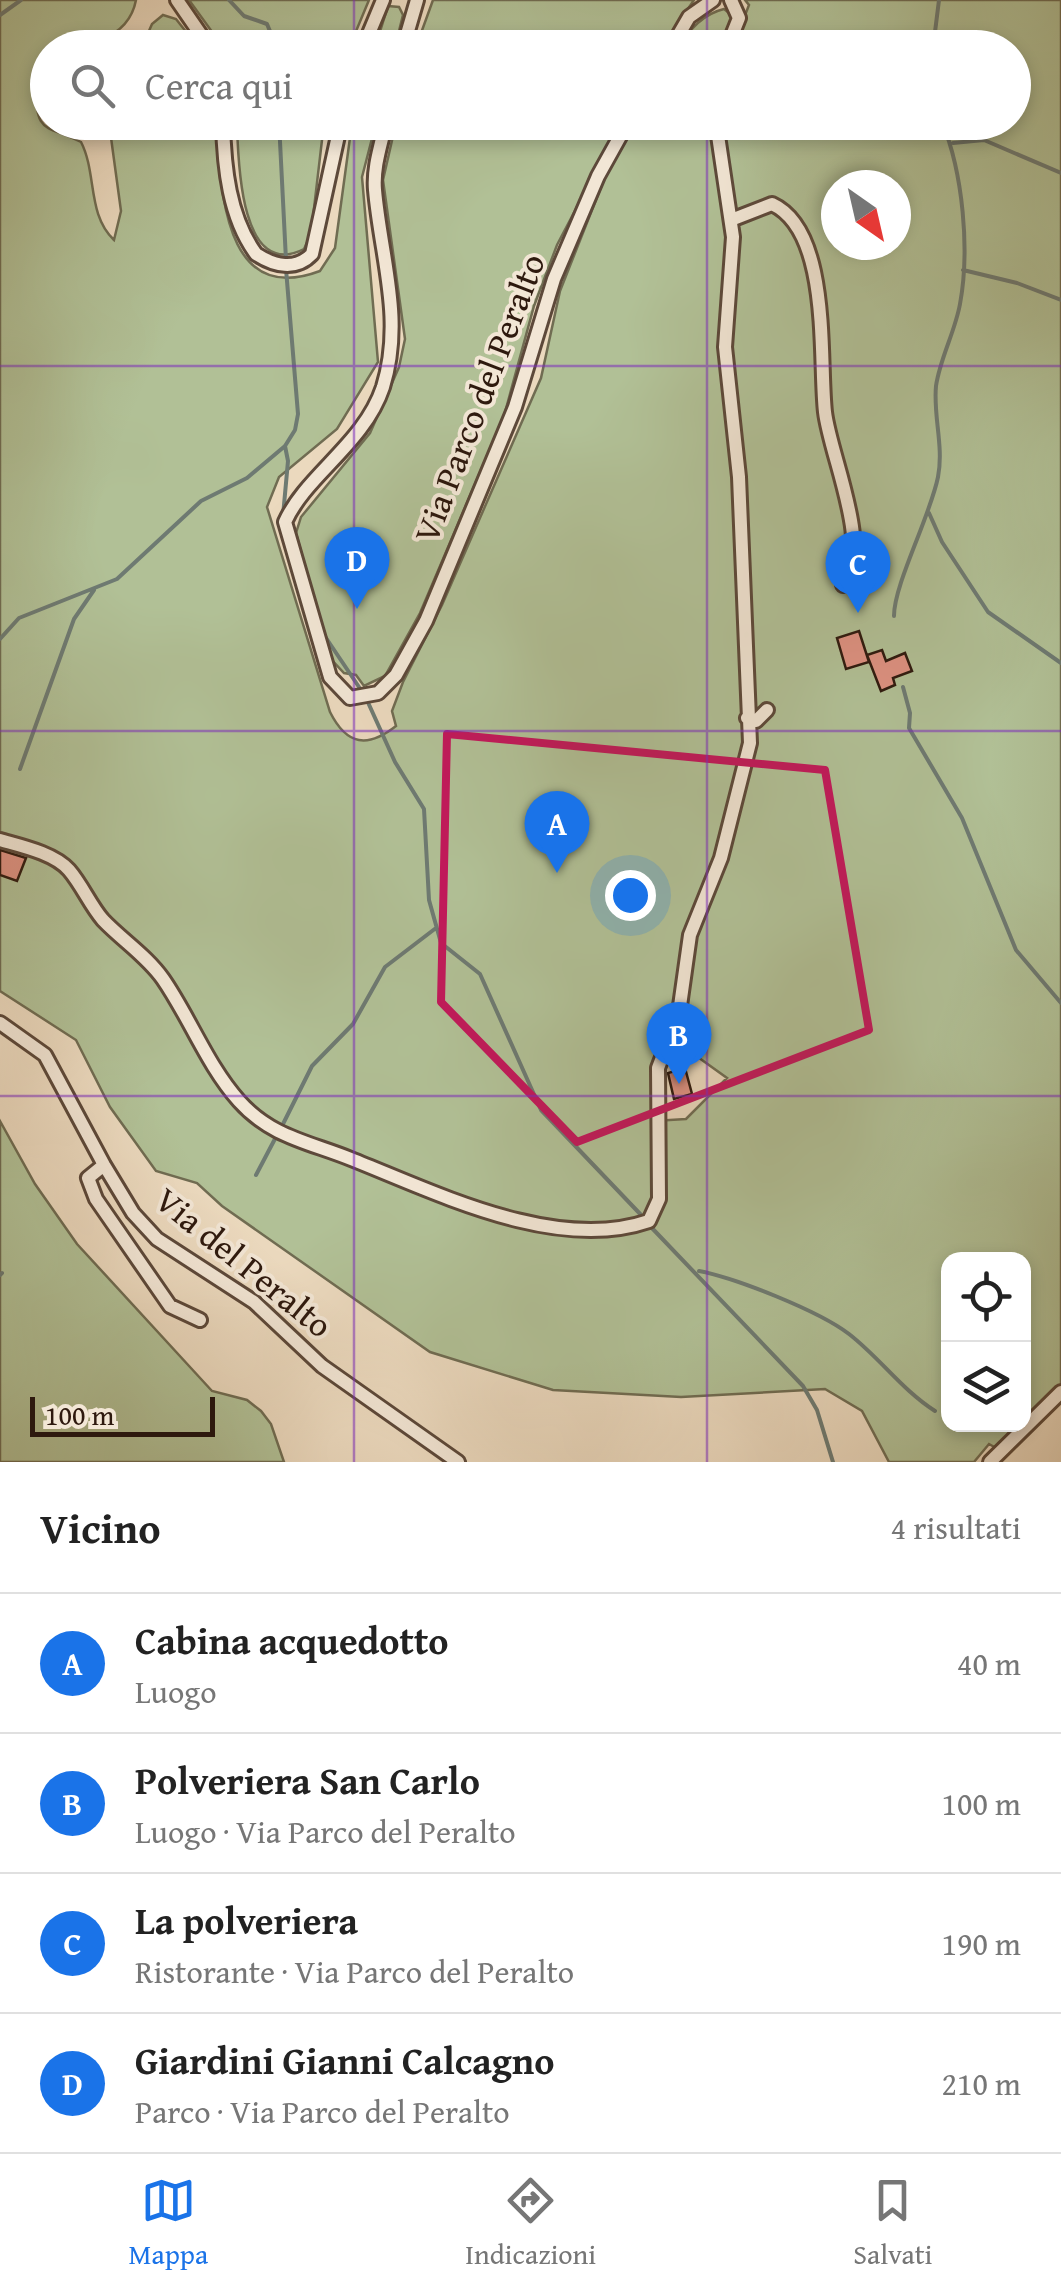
<!DOCTYPE html>
<html lang="it">
<head>
<meta charset="utf-8">
<style>
  :root { --surface:#fff; --page:#f2f2f2; --text:#222; --muted:#767676; --line:#e0e0e0; --accent:#1a73e8 }
  body { margin:0; font-family:"Gentium Book Plus",serif; background:var(--page); color:var(--text) }
  .controls { position:absolute; right:30px; bottom:30px; display:grid; overflow:hidden; border-radius:20px; box-shadow:0 5px 15px #0003 }
  .controls button { width:90px; height:90px; display:grid; place-items:center; padding:0; border:0; border-bottom:2px solid var(--line); background:var(--surface); color:var(--text); font:50px sans-serif }
  .compass { position:absolute; left:821px; top:170px; width:90px; height:90px; border-radius:50%; background:var(--surface); box-shadow:0 5px 15px #0003; rotate:146deg }
  .scale { position:absolute; left:30px; bottom:25px; width:185px; box-sizing:border-box; padding-left:10px; border:5px solid #2e190e; border-top:0; font-size:28px; line-height:35px; white-space:nowrap; color:#2e190e; -webkit-text-stroke:8px #f2e6d5; paint-order:stroke }
  .you { position:absolute; left:630px; top:895px; width:35px; height:35px; margin:-25px; border:8px solid #fff; border-radius:50%; background:#1a73e8; box-shadow:0 0 0 15px #1a73e833 }
  .badge { display:grid; place-items:center; width:65px; height:65px; border-radius:50%; background:var(--accent); color:#fff; font-size:32px; font-weight:700 }
  .pin { position:absolute; translate:-50% -82px; filter:drop-shadow(0 2px 5px #0008) }
  .pin::after { content:''; position:absolute; top:52px; width:35px; height:30px; background:inherit; clip-path:polygon(0 0,100% 0,50% 100%) }
  .list { margin:0; padding:0; list-style:none }
  h2 { display:flex; justify-content:space-between; align-items:center; height:130px; margin:0; padding:0 40px; font-size:42px }
  h2 small { font-size:32px; font-weight:400; color:var(--muted) }
  .list li { display:grid; grid-template-columns:65px 1fr auto; gap:30px; align-items:center; box-sizing:border-box; height:140px; padding:0 40px; border-top:2px solid var(--line) }
  .list b { display:block; font-size:38px; white-space:nowrap }
  .list p { margin:0; font-size:32px; white-space:nowrap; color:var(--muted) }
  .list em { font-size:32px; font-style:normal; color:var(--muted) }
  .icon { flex:none; width:55px; height:55px; fill:none; stroke:currentColor; stroke-width:2; stroke-linecap:round; stroke-linejoin:round }
  .map { position:relative; flex:none; width:1061px; height:1462px; overflow:hidden }
  .search { position:absolute; background:var(--surface); box-shadow:0 5px 15px #0003; left:30px; right:30px; top:30px; height:110px; display:flex; align-items:center; gap:25px; box-sizing:border-box; padding:0 35px; border-radius:55px; color:var(--muted); font-size:38px }
  .sheet { height:690px; background:var(--surface) }
  nav { display:flex; justify-content:space-around; align-items:center; box-sizing:border-box; height:140px; border-top:2px solid var(--line); background:var(--surface); font-size:28px; color:var(--muted) }
  nav a { display:grid; justify-items:center; gap:5px }
  nav .on { color:var(--accent) }
  .map>svg:first-child { display:block }
  .green { fill:#b1c096; stroke:#706c52; stroke-width:2.5; fill-rule:evenodd }
  .lines { fill:none; stroke-linecap:round; stroke-linejoin:round }
  .stream { stroke:#6e7a72; stroke-width:4 }
  .building { fill:#df9283; stroke:#2e190e; stroke-width:2.5 }
  .minor-casing { stroke:#5d493a; stroke-width:18 }
  .minor { stroke:#f2e6d5; stroke-width:12 }
  .marked { fill:none; stroke:#c2185b; stroke-width:8; stroke-linejoin:round }
  .grid { fill:none; stroke:#7b2cbf; stroke-width:2.5; stroke-opacity:0.55 }
  .labels { text-anchor:middle; dominant-baseline:central; stroke-width:8; stroke-linejoin:round; paint-order:stroke }
  .street-label { font-size:35px; fill:#2e190e; stroke:#f2e6d5 }
</style>
</head>
<body>
<div class="map">
<svg width="1061" height="1462" viewBox="0 0 1061 1462">
  <rect width="100%" height="100%" fill="#ebd9be"/>
  <filter id="stains"><feTurbulence type="fractalNoise" baseFrequency=".002" numOctaves="4"/><feColorMatrix values="0 0 0 0 .2 0 0 0 0 .09 0 0 0 0 .02 0 0 0 .5 -.17"/></filter>
  <radialGradient id="worn" r=".72"><stop offset=".6" stop-color="#630" stop-opacity="0"/><stop offset="1" stop-color="#630" stop-opacity=".3"/></radialGradient>
  <path class="green" d="M0 0H136C128 42 82 47 48 48L47 72 36 84C35 136 46 124 81 142 97 173 87 215 114 240L121 211 109 123H215C222 187 222 308 320 271L335 248 352 123H376L362 177 378 362 337 429 279 477 267 507 330 712C347 746 368 748 396 726L392 711 403 682 442 605 541 378 560 291 605 177 636 123 1014 122V48L679 47C690 29 703 14 724 9L742 23 749 5 745 0H1061V1387L1024 1424V1260H948V1424H1023L998 1449 989 1444 974 1462H889L862 1411 825 1389 681 1397 553 1390 430 1352 222 1206 197 1183 156 1171 110 1107 76 1040 0 991ZM836 185H896V245H836ZM688 1050 727 1078 686 1119 654 1121 655 1059Z
    M189 0H369L349 48 223 47Z
    M433 0H694L662 47H416Z
    M388 6 399 7 403 15 395 47H375Z
    M163 15 176 19 198 47H142L152 24Z
    M237 123H324L311 234 304 249C240 282 238 160 237 123Z
    M396 123H621L557 245 534 306 504 416 420 613 385 676 364 686 356 675 344 673 330 658 296 533 301 517 370 433 399 367 405 339 383 180Z
    M0 1121 35 1184 77 1244 212 1391 247 1400 261 1411 271 1424 284 1462H0Z"/>
  <g class="lines">
    <path class="stream" d="M229 0 244 16 267 24 277 48
      M0 15 21 0
      M933 48 939 0
      M279 122 286 260
      M953 143 984 140 1061 173
      M963 270 1017 283 1061 300
      M929 513 942 542 988 612 1061 663
      M283 516 288 461 285 446
      M283 535 295 579
      M894 616C894 584 930 517 938 477 944 446 933 416 936 386 940 358 955 332 960 304 970 250 963 173 942 122
      M322 632 361 690
      M0 639 19 618 117 579 201 501 247 478 285 446 295 430 298 414 286 269
      M903 687 910 713 909 728 962 818 1016 950 1061 1003
      M366 698 395 762 424 809 429 900 441 943 480 974 541 1110 644 1218
      M20 769 74 619 94 590
      M282 1126 312 1066 353 1024 385 967 436 928
      M256 1175 277 1135
      M650 1226 803 1386 817 1410 833 1462
      M699 1271C736 1278 819 1311 849 1334 880 1358 902 1390 935 1411
      M0 1275 2 1273"/>
  </g>
  <path class="building" d="M859 631 869 662 846 669 837 638Z
    M882 650 886 661 905 653 912 671 893 678 895 685 881 691 867 655Z
    M0 850 26 858 17 881 0 875Z
    M685 1068 692 1094 674 1099 668 1073Z"/>
  <g class="lines">
    <g class="minor-casing">
      <path id="minor" d="M177 0 210 48
        M363 48 383 0
        M403 48 417 0
        M671 48 689 17 713 0
        M727 48 739 18 731 0
        M223 122C224 167 229 217 256 254 274 266 296 271 312 254L341 122
        M386 122C381 145 373 167 375 190 381 258 404 319 383 387 364 444 306 475 285 522L330 677 350 698 378 693 396 675 426 621 515 407 554 279 598 176 628 122
        M731 220 772 204C831 231 819 359 825 412 830 456 873 547 843 585
        M747 718 756 721 767 710
        M0 840C21 846 54 853 69 870 82 885 90 905 103 920 122 940 147 956 163 979 190 1018 207 1065 239 1101 271 1137 309 1142 351 1159 437 1193 556 1253 649 1221L659 1199 658 1068 679 1013 690 935 721 858 750 743 739 477 725 347 733 237 716 122
        M0 1023 45 1055 104 1165 133 1213 157 1239 254 1302 322 1366 458 1462
        M104 1165 88 1178 96 1199 170 1306 200 1320
        M990 1462 1061 1392"/>
    </g>
    <use href="#minor" class="minor"/>
  </g>
  <path class="marked" d="M447 734 825 770 869 1030 577 1142 441 1002Z"/>
  <path class="grid" d="M354 0V48M707 0V48M354 122V1462M707 122V1462M0 366H1061M0 731H1061M0 1096H1061"/>
  <g class="labels">
    <g class="street-label">
      <text transform="translate(479 398) rotate(-69)">Via Parco del Peralto</text>
      <text transform="translate(244 1262) rotate(39)">Via del Peralto</text>
    </g>
  </g>
  <rect width="100%" height="100%" filter="url(#stains)"/>
  <rect width="100%" height="100%" fill="url(#worn)"/>
</svg>
<div class="controls">
<button><svg class="icon" aria-label="locate" viewBox="0 0 24 24"><circle cx="12" cy="12" r="6"/><path d="M12 2v4M12 18v4M2 12h4M18 12h4"/></svg></button>
<button><svg class="icon" aria-label="layers" viewBox="0 0 24 24"><path d="M12 4l9 5-9 5-9-5zM3 14l9 5 9-5"/></svg></button>
</div>
<svg class="compass" viewBox="-18 -18 36 36"><path d="M0-13l5 13h-10z" fill="#e53935"/><path d="M0 13l5-13h-10z" fill="#767676"/></svg>
<div class="scale">100 m</div>
<div class="you"></div>
<div class="pin badge" style="left:557px;top:873px">A</div>
<div class="pin badge" style="left:679px;top:1084px">B</div>
<div class="pin badge" style="left:858px;top:613px">C</div>
<div class="pin badge" style="left:357px;top:609px">D</div>
<div class="search"><svg class="icon" aria-label="search" viewBox="0 0 24 24"><circle cx="10" cy="10" r="6"/><path d="M15 15l6 6"/></svg>Cerca qui</div>
</div>
<section class="sheet">
<h2>Vicino<small>4 risultati</small></h2>
<ul class="list">
<li><span class="badge">A</span><div><b>Cabina acquedotto</b><p>Luogo</p></div><em>40 m</em></li>
<li><span class="badge">B</span><div><b>Polveriera San Carlo</b><p>Luogo · Via Parco del Peralto</p></div><em>100 m</em></li>
<li><span class="badge">C</span><div><b>La polveriera</b><p>Ristorante · Via Parco del Peralto</p></div><em>190 m</em></li>
<li><span class="badge">D</span><div><b>Giardini Gianni Calcagno</b><p>Parco · Via Parco del Peralto</p></div><em>210 m</em></li>
</ul>
</section>
<nav>
<a class="on"><svg class="icon" aria-label="map" viewBox="0 0 24 24"><path d="M3 6l6-2 6 2 6-2v14l-6 2-6-2-6 2zM9 4v14M15 6v14"/></svg>Mappa</a>
<a><svg class="icon" aria-label="directions" viewBox="0 0 24 24"><path d="M12 3l9 9-9 9-9-9zM9 14v-3h6M13 9l2 2-2 2"/></svg>Indicazioni</a>
<a><svg class="icon" aria-label="saved" viewBox="0 0 24 24"><path d="M7 4h10v16l-5-4-5 4z"/></svg>Salvati</a>
</nav>
</body>
</html>
